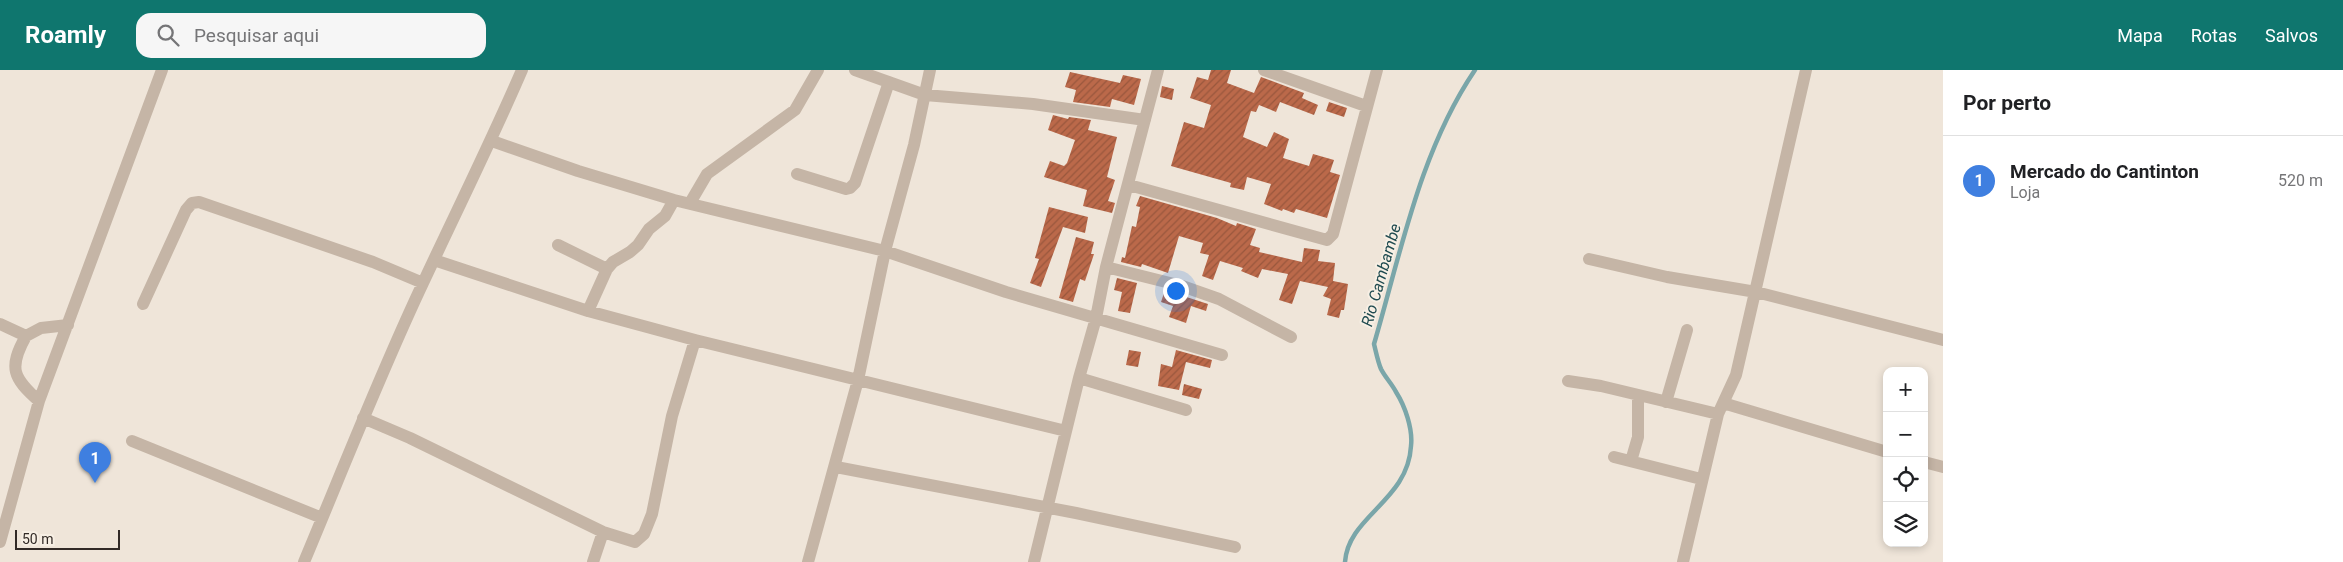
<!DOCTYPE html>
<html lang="pt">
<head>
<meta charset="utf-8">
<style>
  :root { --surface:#fff; --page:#f6f6f6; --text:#202124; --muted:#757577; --line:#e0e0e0; --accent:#0f766e }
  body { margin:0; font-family:Roboto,sans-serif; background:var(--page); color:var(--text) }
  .controls { position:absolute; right:15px; bottom:15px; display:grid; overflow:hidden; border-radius:10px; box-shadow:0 2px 8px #0003 }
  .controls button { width:45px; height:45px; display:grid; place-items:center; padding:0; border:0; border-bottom:1px solid var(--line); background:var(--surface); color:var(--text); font:25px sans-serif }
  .scale { position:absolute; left:15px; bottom:12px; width:105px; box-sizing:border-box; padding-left:5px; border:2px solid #322a26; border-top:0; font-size:14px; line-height:18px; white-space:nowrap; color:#322a26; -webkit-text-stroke:4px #f7efe4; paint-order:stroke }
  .you { position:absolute; left:1175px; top:220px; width:18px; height:18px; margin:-12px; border:4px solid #fff; border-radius:50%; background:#1a73e8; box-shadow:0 0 0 8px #1a73e833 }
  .badge { display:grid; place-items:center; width:32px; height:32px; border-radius:50%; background:var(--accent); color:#fff; font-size:16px; font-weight:700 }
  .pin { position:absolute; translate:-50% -41px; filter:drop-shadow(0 1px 2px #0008) }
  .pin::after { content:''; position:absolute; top:26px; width:18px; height:15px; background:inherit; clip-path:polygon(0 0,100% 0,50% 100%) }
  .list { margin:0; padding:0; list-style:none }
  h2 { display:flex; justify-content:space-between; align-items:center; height:65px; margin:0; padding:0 20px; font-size:21px }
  h2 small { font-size:16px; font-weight:400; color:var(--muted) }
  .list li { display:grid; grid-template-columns:32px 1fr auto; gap:15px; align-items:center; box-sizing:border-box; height:90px; padding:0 20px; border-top:1px solid var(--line) }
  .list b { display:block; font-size:19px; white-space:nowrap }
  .list p { margin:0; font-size:16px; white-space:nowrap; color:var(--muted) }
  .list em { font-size:16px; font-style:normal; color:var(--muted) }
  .icon { flex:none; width:28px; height:28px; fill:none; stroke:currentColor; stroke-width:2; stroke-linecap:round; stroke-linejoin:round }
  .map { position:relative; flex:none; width:1943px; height:492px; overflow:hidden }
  header { display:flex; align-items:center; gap:30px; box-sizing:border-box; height:70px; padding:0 25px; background:var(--accent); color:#fff }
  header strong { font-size:24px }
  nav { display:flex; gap:28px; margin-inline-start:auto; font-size:18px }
  .search { width:350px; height:45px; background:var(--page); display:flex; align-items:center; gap:12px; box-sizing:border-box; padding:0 18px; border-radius:15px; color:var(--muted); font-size:19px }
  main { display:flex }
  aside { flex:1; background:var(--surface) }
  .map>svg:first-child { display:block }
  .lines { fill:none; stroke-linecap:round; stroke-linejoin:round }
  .stream { stroke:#7aa6a9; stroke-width:4.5 }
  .building { fill:url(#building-hatch) }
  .minor { stroke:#c5b5a6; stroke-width:12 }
  .labels { text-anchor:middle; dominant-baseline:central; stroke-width:4; stroke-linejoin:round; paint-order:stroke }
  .water-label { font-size:16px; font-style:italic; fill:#204b50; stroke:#f7efe4 }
</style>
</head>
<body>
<header>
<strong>Roamly</strong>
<div class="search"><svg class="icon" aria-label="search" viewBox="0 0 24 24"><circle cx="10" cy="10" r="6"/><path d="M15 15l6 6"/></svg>Pesquisar aqui</div>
<nav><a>Mapa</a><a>Rotas</a><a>Salvos</a></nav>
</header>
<main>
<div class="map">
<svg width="1943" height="492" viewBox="0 0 1943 492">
  <defs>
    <pattern id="building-hatch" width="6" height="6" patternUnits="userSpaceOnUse" patternTransform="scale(1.25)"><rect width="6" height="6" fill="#bb694a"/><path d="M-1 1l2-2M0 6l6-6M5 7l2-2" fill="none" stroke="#99573d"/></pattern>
  </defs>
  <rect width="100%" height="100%" fill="#efe5d9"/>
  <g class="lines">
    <path class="stream" d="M1345 492C1348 446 1408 431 1411 376 1413 359 1405 336 1396 322 1392 314 1385 307 1381 299 1378 292 1376 282 1374 274 1401 182 1420 81 1475 0"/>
  </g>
  <path class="building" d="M1211 0H1231L1227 13 1254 23 1261 7 1304 23 1302 28 1318 35 1314 45 1280 32 1276 42 1259 35 1256 42 1251 41 1243 67 1267 77 1274 62 1289 69 1283 88 1309 96 1313 84 1334 90 1330 102 1340 105 1327 148 1296 139 1294 143 1283 139 1282 141 1264 134 1271 114 1247 107 1244 120 1230 117 1231 113 1171 96 1184 52 1204 58 1211 35 1190 28 1197 7 1208 10Z
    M1070 2 1120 13 1123 5 1141 9 1134 35 1112 29 1110 37 1073 32 1076 20 1065 17Z
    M1162 16 1174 19 1172 30 1160 27Z
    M1329 32 1347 38 1344 47 1326 41Z
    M1053 45 1068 49 1069 47 1091 50 1088 60 1117 67 1107 107 1115 110 1108 131 1115 133 1112 143 1083 136 1087 120 1044 107 1050 91 1064 96 1067 93 1075 70 1048 60Z
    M1140 126 1217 148 1236 156 1237 153 1256 159 1250 175 1260 178 1259 182 1302 192 1304 178 1320 180 1318 191 1335 193 1333 211 1348 214 1344 240H1341L1339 248 1327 245 1331 229 1323 226 1328 217 1300 211 1292 234 1279 230 1288 204 1262 199 1258 208 1241 201 1243 198 1220 191 1213 210 1202 206 1209 185 1200 183 1203 173 1179 166 1168 203 1142 194 1141 197 1121 192 1122 187 1125 188 1132 156 1136 157 1140 137 1136 136Z
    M1049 137 1088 147 1085 163 1063 157 1041 217 1030 213 1039 189 1035 188Z
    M1076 167 1094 172 1091 184H1094L1085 211 1080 209 1073 232 1059 228Z
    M1117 208 1137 213 1130 243 1118 241 1122 222 1114 220Z
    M1165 220 1208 234 1206 241 1191 236 1186 253 1169 247 1173 236 1161 232Z
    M1129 280 1141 282 1138 297 1126 295Z
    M1176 280 1212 290 1210 298 1186 292 1179 320 1158 316 1161 294 1172 297Z
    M1184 314 1202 319 1199 329 1182 325Z"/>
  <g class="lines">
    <path class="minor" d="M855 0 925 25 1033 34 1145 50
      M1264 0 1366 36
      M492 71 578 101 674 130 885 181 1006 222 1222 285
      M797 104 846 119 850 118 855 113 889 12
      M1129 115 1327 170 1333 164 1377 0
      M690 133 707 104 795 40 818 0
      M558 175 607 199
      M1589 189 1667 207 1756 222 1943 270
      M434 190 588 241 695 270 1066 361
      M1106 197 1182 216 1219 229 1291 267
      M143 234 186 140 192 133 199 132 373 192 423 213
      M588 241 607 199 613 192 630 182 638 175 649 159 665 146 674 130
      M0 254 26 266 41 258 68 255
      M26 266C8 298 13 308 39 331
      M1079 308 1186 340
      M1568 311 1601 316 1718 344
      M1666 332 1687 260
      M1723 333 1887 382
      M363 348 410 368 603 462 635 472 644 464 652 444 672 346 695 270
      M132 371 322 448
      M1614 387 1701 409
      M1631 391 1638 367V326
      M1924 392 1943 397
      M836 397 1076 443 1235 477
      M0 472 39 331 162 0
      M304 492C343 399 380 304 423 213 456 142 491 72 522 0
      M593 492 603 462
      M808 492 858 310 885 181 914 75 930 0
      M1034 492 1079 308 1096 248 1106 197 1158 0
      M1683 492 1718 344 1736 305 1806 0"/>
  </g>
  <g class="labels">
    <g class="water-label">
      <text transform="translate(1381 205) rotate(-74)">Rio Cambambe</text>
    </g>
  </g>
</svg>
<div class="controls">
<button>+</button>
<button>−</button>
<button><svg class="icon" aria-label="locate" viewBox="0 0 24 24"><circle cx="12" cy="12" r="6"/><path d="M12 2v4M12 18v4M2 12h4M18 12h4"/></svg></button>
<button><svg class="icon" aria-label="layers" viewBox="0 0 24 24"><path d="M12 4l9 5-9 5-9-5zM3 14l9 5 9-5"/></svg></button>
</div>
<div class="scale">50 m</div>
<div class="you"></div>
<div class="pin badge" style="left:95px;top:413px;background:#3f7fe0">1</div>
</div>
<aside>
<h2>Por perto<small></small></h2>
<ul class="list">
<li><span class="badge" style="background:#3f7fe0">1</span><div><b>Mercado do Cantinton</b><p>Loja</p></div><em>520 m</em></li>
</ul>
</aside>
</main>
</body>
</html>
